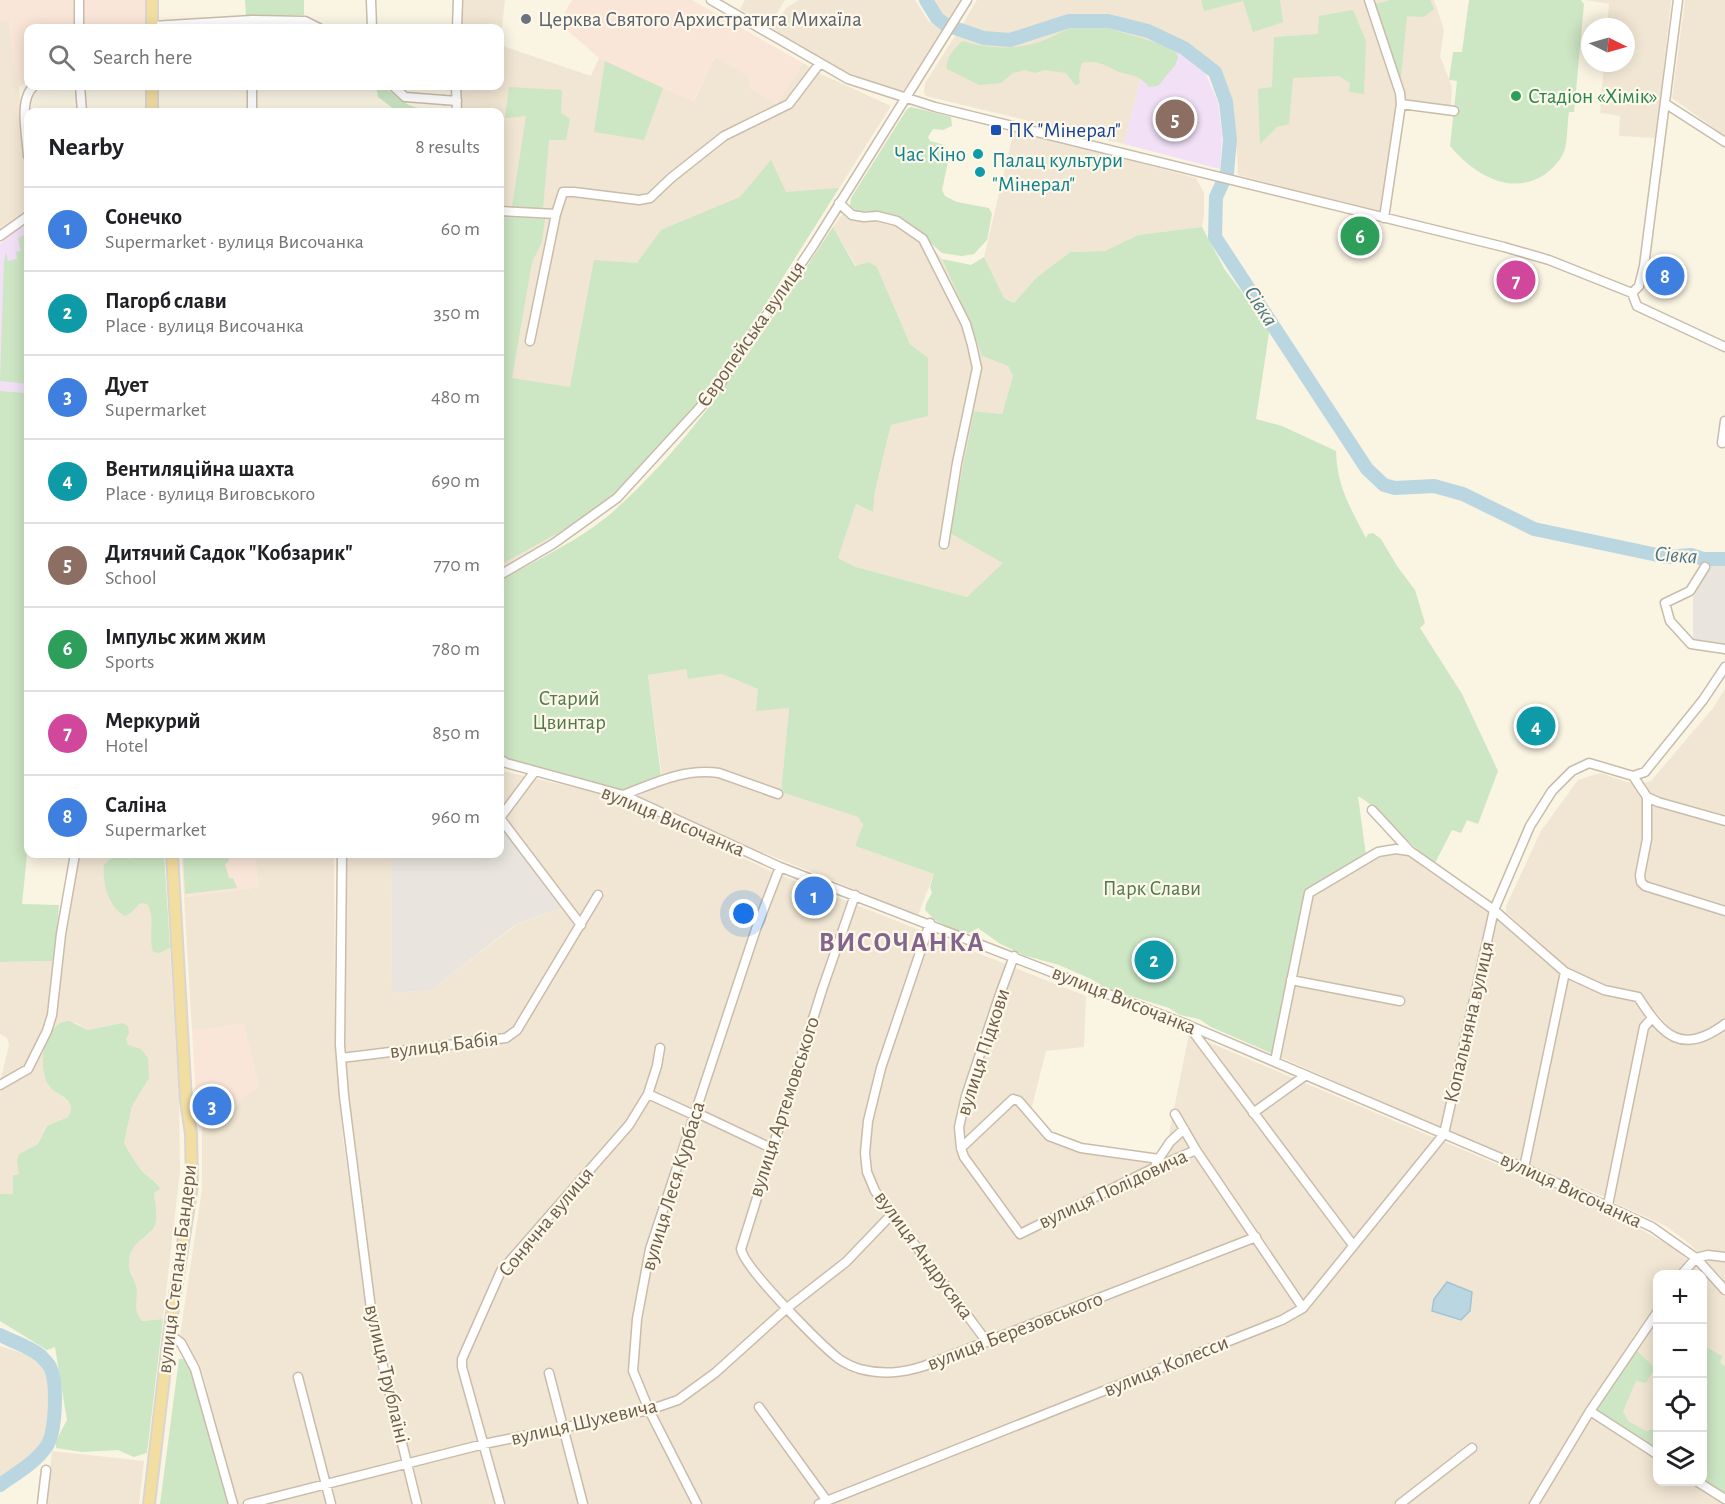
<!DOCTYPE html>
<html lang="en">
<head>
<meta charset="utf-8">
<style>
  :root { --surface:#fff; --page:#f2f2f2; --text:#202124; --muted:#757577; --line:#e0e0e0; --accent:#734c39 }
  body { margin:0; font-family:"Alegreya Sans",sans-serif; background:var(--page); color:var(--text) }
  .controls { position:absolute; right:18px; bottom:18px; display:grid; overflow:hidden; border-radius:12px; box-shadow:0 3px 15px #0003 }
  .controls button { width:54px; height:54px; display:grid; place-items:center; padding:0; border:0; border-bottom:2px solid var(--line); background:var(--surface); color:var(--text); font:30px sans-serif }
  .compass { position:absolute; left:1581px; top:18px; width:54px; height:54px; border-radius:50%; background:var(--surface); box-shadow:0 3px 15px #0003; rotate:95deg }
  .you { position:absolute; left:744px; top:914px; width:21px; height:21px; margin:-15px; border:4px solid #fff; border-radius:50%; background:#1a73e8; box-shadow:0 0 0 9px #1a73e833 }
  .badge { display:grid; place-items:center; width:39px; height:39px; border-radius:50%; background:var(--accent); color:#fff; font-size:20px; font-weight:700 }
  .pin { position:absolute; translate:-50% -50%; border:3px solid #fff; box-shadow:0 2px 6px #0006 }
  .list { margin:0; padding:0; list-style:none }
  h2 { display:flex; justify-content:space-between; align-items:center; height:78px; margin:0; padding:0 24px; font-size:26px }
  h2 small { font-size:20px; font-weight:400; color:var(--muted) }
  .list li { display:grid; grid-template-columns:39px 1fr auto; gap:18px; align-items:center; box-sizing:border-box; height:84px; padding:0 24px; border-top:2px solid var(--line) }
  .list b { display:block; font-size:22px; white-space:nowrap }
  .list p { margin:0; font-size:20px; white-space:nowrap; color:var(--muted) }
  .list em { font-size:20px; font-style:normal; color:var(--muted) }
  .icon { flex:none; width:33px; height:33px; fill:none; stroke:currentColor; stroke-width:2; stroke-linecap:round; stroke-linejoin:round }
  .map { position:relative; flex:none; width:1725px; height:1504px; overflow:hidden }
  .search { position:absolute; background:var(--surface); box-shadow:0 3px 15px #0003; left:24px; top:24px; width:480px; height:66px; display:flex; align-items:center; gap:15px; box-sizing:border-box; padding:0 21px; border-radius:12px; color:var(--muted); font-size:22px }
  .panel { position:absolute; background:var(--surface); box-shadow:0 3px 15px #0003; left:24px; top:108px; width:480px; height:750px; border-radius:12px }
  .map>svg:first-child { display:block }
  .residential { fill:#f1e6d3; fill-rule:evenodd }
  .commercial { fill:#f9e6d8 }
  .industrial { fill:#e9e5de }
  .education { fill:#f1e0f6 }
  .green { fill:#cde6c4 }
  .water { fill:#bad7e1; stroke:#a1c4d2; stroke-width:1.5 }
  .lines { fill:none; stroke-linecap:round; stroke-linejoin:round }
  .river { stroke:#bad7e1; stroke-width:14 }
  .minor-casing { stroke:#c9bcab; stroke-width:11 }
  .major-casing { stroke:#dad5d0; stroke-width:14 }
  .minor { stroke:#fff; stroke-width:8 }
  .major { stroke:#f3dea2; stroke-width:10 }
  .worship-dot { fill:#6b7280; stroke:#fdf8e9; stroke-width:2 }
  .leisure-dot { fill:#2e9e5b; stroke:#fdf8e9; stroke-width:2 }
  .transit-dot { fill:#1a4fb4; stroke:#fdf8e9; stroke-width:2 }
  .culture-dot { fill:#0f9aa8; stroke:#fdf8e9; stroke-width:2 }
  .labels { text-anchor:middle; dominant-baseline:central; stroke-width:4.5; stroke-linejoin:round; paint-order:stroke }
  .worship-label { font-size:21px; fill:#5b616d; stroke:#fdf8e9; text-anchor:start }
  .leisure-label { font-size:21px; fill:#27864d; stroke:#fdf8e9; text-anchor:start }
  .transit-label { font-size:21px; fill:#164399; stroke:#fdf8e9; text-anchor:start }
  .culture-label { font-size:21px; fill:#0d838f; stroke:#fdf8e9; text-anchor:end }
  .street-label { font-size:21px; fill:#6f5d4c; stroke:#fdf8e9 }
  .park-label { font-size:21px; fill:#517a48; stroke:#fdf8e9 }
  .water-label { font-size:22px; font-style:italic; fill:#4c7687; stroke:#fdf8e9 }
  .district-label { font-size:27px; font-weight:bold; letter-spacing:1.5px; fill:#83648c; stroke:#fdf8e9 }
</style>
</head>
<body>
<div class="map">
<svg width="1725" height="1504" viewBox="0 0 1725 1504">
  <rect width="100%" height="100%" fill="#faf4e3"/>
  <path class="residential" d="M462 0H505L500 45 591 76 599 58 694 101 715 56 751 77 776 104 803 63 821 74 891 106 715 385 684 420 583 519 500 570V112H460V86H500V28H462Z
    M745 0H785L769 26 740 9Z
    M799 0H915L929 22 943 30 903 91 849 74 773 29 786 8Z
    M931 0H962L949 21 944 20 939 15Z
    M977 0H1365L1385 54 1396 92 1398 119 1383 213 1238 175 1237 152 1230 114 1220 81 1208 65 1179 39 1142 24 1101 14 1071 18 1008 37 987 36 961 27Z
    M1372 0H1434L1444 30 1440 56 1452 87 1451 107 1402 101Z
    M1585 0H1671L1656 138 1619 136 1620 116 1600 113 1604 63H1626V27H1607L1609 4Z
    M1685 0H1725V136L1672 98Z
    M9 19 13 61 19 87 28 206 27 212 0 232V21Z
    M1100 24 1151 37 1124 144 926 96 924 92 925 83 957 33 988 42 1006 44 1069 26Z
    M1014 130 1196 178 1204 193V215L1202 227 1138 235 1105 251 1070 252 1036 278 1014 303 1004 298 984 257Z
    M843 213 857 221 876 218 896 222 930 245 942 259 970 322 982 356 1008 366 1013 376 1002 414 975 411 1004 563 967 597 856 567 838 558 856 504 873 512 875 491 891 425 928 416V358L910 344 877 267 869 262 856 266 833 227Z
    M686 668 688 679 722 674 758 689 789 707 781 792 858 817 863 825 855 846 934 874 918 915 762 852 636 796 663 784 648 675Z
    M1725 689V1281L1691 1245 1666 1226 1613 1202 1646 1029 1652 1023 1673 1040 1699 1044 1691 1039 1677 1036 1641 996 1604 987 1568 969 1506 912V906L1541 831 1578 780 1600 773 1636 785 1651 781 1713 708Z
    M500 768 503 771 615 797 768 870 1086 996 1084 1047 1046 1051 1031 1110 1052 1132 1088 1148 1156 1157 1168 1139 1189 1034 1605 1210 1671 1246 1694 1266 1725 1297V1504H236L201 1367 180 1336 202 1189V1129L259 1086 243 1024 192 1031 184 897 259 887 254 854H334L335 1047 343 1138 362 1275 371 1272 345 1067 347 854H391L392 993 431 990 516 925 569 905 500 811ZM1658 1274H1702V1482H1658Z
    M1396 852 1408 854 1494 910 1560 971 1636 1000 1645 1013 1605 1197 1440 1128 1278 1056 1310 895 1380 855Z
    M73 854H164L179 1099 180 1171 163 1319 142 1321 137 1315 135 1302 137 1289 128 1264 132 1249 137 1241 149 1234 156 1223 154 1193 159 1189 157 1183 146 1175 132 1158 124 1143 132 1106 149 1078 141 1049 128 1046 122 1023 88 1030 76 1023 63 1022 50 1031 75 867Z
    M54 961 49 1014 44 1031 26 1066 0 1082 9 1045 7 1038 0 1034V962Z
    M44 1045 45 1074 49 1087 70 1103 71 1110 68 1117 47 1126 38 1144 19 1154V1174L13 1175V1194H0V1089L30 1071Z
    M0 1346 31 1356 43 1369 51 1388 50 1423 43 1447 0 1478Z
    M52 1451 144 1461 139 1504H46Z"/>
  <path class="commercial" d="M0 0H73L74 28H28V81L19 87 13 61 9 19 0 21Z
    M82 0H146L147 28H82Z
    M572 0H692L803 63 776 104 748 87 750 77 715 56 693 102 599 58 561 25 565 12Z
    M181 854H254L259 887 184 897Z
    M243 1024 259 1086 202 1129 196 1098 192 1031Z"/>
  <path class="industrial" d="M1708 566H1725V650L1693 641V598Z
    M500 811 569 905 515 925 431 990 392 993 391 854H500Z"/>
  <path class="education" d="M1151 37 1181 54 1205 73 1218 102 1222 136 1220 169 1124 144Z
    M28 221V393L0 391V244Z"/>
  <path class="green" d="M245 0H304V15H246Z
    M1201 0H1280L1283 22 1253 32 1243 1 1204 11Z
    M1391 0H1430L1434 9 1424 17 1407 16 1400 88 1374 4Z
    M1469 0H1581L1584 4 1574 112H1569C1567 123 1568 145 1563 154 1559 162 1551 170 1544 175 1509 197 1473 173 1450 146L1457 81 1449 80 1453 52H1462Z
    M1353 10 1366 41 1364 94 1349 92 1350 83 1339 76 1293 78 1289 124 1277 127 1260 144 1258 89 1272 87 1274 37 1318 34 1319 16Z
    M1078 26H1100L1161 44 1176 52 1178 57 1176 64 1158 86 1149 87C1137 72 1129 77 1115 70 1103 64 1095 60 1082 63L1079 74 1080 83 1075 85 1066 73 1045 70 1035 73 1025 70 1013 73 1001 83 979 85 947 69C945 57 955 49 962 41 989 49 1016 50 1042 41 1055 36 1065 29 1078 26Z
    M605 61 663 88 644 140 594 132Z
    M376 86C389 85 401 106 419 108V112H398L378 97Z
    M509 87 562 90 561 113 570 119 566 140H549L543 209 512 207 526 116 505 118Z
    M911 107 951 117 952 126 943 130 933 129 928 137 930 141 944 145 949 157 942 190 945 196 957 202 989 208 992 214 987 240 974 254 962 256 942 253 907 222 882 212 857 211 850 206 851 198 907 109Z
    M771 160 786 192 839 188 715 385 646 463 607 500 583 519 500 565V217L545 219 542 242 532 262 512 378 570 387 594 260 637 263 661 230 740 197Z
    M833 227 855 266 869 262 877 267 910 344 928 358V416L891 425 875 491 873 512 856 504 838 558 856 567 967 597 1003 563 950 533 974 411 1002 414 1013 376 1008 366 982 356 970 322 942 259 971 265 984 257 1004 298 1014 303 1036 278 1070 252 1105 251 1138 235 1202 227 1225 270 1250 303 1266 318 1269 333 1256 419 1282 426 1336 451C1337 487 1350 507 1366 538L1368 534 1373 533 1381 539 1397 566 1415 590 1425 623 1420 628 1462 694 1498 771 1478 824 1467 820 1461 833 1452 830 1435 863C1406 844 1387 813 1358 796L1367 863 1310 895 1278 1056 1211 1027 1199 1019 1180 1015 1169 1008 1108 989 1091 979 1059 965 1023 955 999 943 978 928 965 935 935 920 925 910 926 904 932 893 930 887 934 874 855 846 863 825 858 817 781 792 789 708 756 711 758 689 722 674 688 679 686 669 648 675 661 776 623 795 500 758V581C538 559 583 539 616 509 705 429 767 325 833 227Z
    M28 233V384L0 381 4 262 6 252 8 261 17 259 16 252 21 251 18 238Z
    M0 391 28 393V845L22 904 59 905 54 961 0 962Z
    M139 854H164L170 948 159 953 153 952C148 937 156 917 147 904L140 903 131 913 125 916C108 907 102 882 104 864L116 855 130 859Z
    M183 854H227L229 861 225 864 229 878H233L237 888 185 894Z
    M69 1021 88 1030 122 1023 128 1026 129 1033 126 1039 128 1045 141 1049 148 1058 149 1078 132 1106 124 1143C130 1154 137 1166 146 1175 152 1180 157 1182 160 1189L154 1193C155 1202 157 1212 156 1221 154 1238 130 1237 129 1263 128 1272 136 1281 137 1290 137 1302 133 1310 142 1321L163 1319 147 1453 134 1457 118 1450 82 1452 56 1448V1441L67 1420 55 1347 47 1350 0 1321V1194H13V1175L19 1174 17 1161 19 1154 38 1144 47 1126 68 1117C70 1113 72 1109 70 1104 66 1096 54 1093 49 1086 37 1067 42 1023 69 1021Z
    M1703 1340 1708 1348 1722 1356 1720 1363 1725 1366V1499L1702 1482Z
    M1636 1350 1655 1368 1646 1383 1636 1381 1623 1411 1628 1421 1646 1431 1657 1428V1455L1590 1416Z
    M179 1359H189L231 1504H160Z"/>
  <path class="water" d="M1447 1282 1472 1292 1470 1311 1461 1320 1432 1311 1434 1299Z"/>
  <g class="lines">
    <path class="river" d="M926 0 937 18 946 25 984 38 1010 40 1069 21H1108L1148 31 1184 48 1215 72 1226 102 1230 140 1227 173 1216 197 1215 237 1367 469 1384 485 1395 488 1434 486 1463 494 1534 529 1667 557 1691 555 1703 559H1725
      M0 1335C13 1342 29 1346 41 1356 43 1359 48 1363 50 1367 58 1382 56 1434 46 1447 35 1463 15 1474 0 1485"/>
    <g class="minor-casing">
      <path id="minor" d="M79 0V28
        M371 0 372 28
        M711 0 848 79 935 107 1504 247 1549 260 1632 293
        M1369 0 1400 93 1401 104 1384 218
        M152 26 252 20 305 21 319 28
        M457 28 458 0
        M80 86 82 112
        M252 86V112
        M393 86 405 97 457 101
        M456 86 457 112
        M1401 104 1454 111
        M1666 104 1725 142
        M28 156C27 137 18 99 34 86
        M839 203 852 215 864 217 877 216 897 221 923 239 966 324 972 345 977 368 957 463 944 544
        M500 211 556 214
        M0 236 28 216
        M1632 293 1639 286 1644 266 1678 0
        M1632 293 1637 306 1725 347
        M530 341 556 214 563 192H574L639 200 650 198 671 178 724 136 789 104 820 63
        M1722 443 1725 421
        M1705 567 1690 591 1665 603 1670 621 1691 644 1725 649
        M500 575 553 544 617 498 716 390 813 246 967 0
        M500 759 506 763 623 795 780 867 1188 1025 1524 1168 1652 1227 1696 1258 1725 1290
        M535 771 500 818 581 925
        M1633 776 1647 797 1658 802 1725 821
        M623 795C655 783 684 768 719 773L778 794
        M1647 797V839L1640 875 1641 882 1645 886 1725 911
        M1372 810 1410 851 1494 910 1565 972 1604 990 1638 997C1663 1036 1682 1056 1725 1024
        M342 854 340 1045 344 1096 373 1325 417 1504
        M855 895 822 990 741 1249C744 1268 821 1345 839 1359 845 1363 853 1367 860 1369 883 1375 902 1373 924 1366L1256 1237
        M930 923 881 1068 868 1121 865 1153 867 1172 875 1191 987 1342
        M1014 956 999 997 966 1096 959 1127 961 1148 964 1157 1020 1234 1152 1169 1196 1150
        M1291 980 1400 1001
        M1188 1025 1353 1245
        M341 1058 506 1038 517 1030 598 895
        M1275 1061 1309 893 1378 852 1396 849 1409 851
        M0 1085 28 1069 47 1031 52 1015 61 934 75 854
        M648 1094 694 1115
        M695 1112 771 1148
        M1253 1113 1306 1075
        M1175 1114 1196 1150 1303 1308
        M961 1148 1013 1099 1019 1101 1049 1136 1081 1148 1159 1159
        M1156 1163 1170 1142 1184 1129
        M1524 1168 1565 972
        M1608 1205 1644 1027 1652 1018
        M1696 1258 1708 1255 1725 1257
        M1682 1274 1696 1258
        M169 1334 181 1343 195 1369 233 1504
        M549 1373 583 1504
        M298 1377 331 1504
        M759 1407 827 1501
        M1590 1411 1658 1455
        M1698 1482 1725 1499
        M42 1504 46 1470
        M248 1504 484 1444 649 1410 678 1400 715 1373 787 1308 846 1262 893 1213
        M500 1504 462 1367V1359L501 1271 629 1125 648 1094 657 1066 660 1048
        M697 1504 649 1410 633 1371 637 1319 650 1249 756 929 780 867
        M819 1504 1282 1320 1303 1308 1444 1134 1494 910 1530 826 1552 791 1572 771 1589 763 1633 776 1645 772 1703 700 1725 667
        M1400 1504 1472 1448
        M1534 1504 1590 1411 1658 1311"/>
    </g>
    <g class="major-casing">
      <path id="major" d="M152 0V28
        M152 112V86
        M149 1504 169 1334 192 1185 191 1134 186 1101 172 854"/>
    </g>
    <use href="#minor" class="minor"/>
    <use href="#major" class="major"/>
  </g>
  <circle class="worship-dot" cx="526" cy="19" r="6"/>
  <circle class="leisure-dot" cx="1516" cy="96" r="6"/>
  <rect class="transit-dot" x="990" y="124" width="12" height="12" rx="3"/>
  <g class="culture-dot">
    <circle cx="978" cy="154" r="6"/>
    <circle cx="980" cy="172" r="6"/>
  </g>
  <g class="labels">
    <g class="worship-label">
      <text x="538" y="19">Церква Святого Архистратига Михаїла</text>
    </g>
    <g class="leisure-label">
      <text x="1528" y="96">Стадіон «Хімік»</text>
    </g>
    <g class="transit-label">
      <text x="1008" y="130">ПК "Мінерал"</text>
    </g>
    <g class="culture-label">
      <text x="966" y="154">Час Кіно</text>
      <text x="992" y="160" text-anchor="start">Палац культури<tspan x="992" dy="24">"Мінерал"</tspan></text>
    </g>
    <g class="street-label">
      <text transform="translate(751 334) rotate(-55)">Європейська вулиця</text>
      <text transform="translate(673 821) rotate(23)">вулиця Височанка</text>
      <text transform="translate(1124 1000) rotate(22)">вулиця Височанка</text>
      <text transform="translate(1469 1022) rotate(-77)">Копальняна вулиця</text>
      <text transform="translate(444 1045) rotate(-7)">вулиця Бабія</text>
      <text transform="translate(983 1052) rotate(-72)">вулиця Підкови</text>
      <text transform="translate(784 1107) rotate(-72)">вулиця Артемовського</text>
      <text transform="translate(673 1186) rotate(-73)">вулиця Леся Курбаса</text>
      <text transform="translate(1113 1189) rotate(-25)">вулиця Полідовича</text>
      <text transform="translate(1571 1190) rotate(25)">вулиця Височанка</text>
      <text transform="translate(546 1222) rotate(-50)">Сонячна вулиця</text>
      <text transform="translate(924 1255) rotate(54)">вулиця Андрусяка</text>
      <text transform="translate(177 1269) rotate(-83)">вулиця Степана Бандери</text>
      <text transform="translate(1015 1331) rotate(-21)">вулиця Березовського</text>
      <text transform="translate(1166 1366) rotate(-22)">вулиця Колесси</text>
      <text transform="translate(387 1374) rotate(77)">вулиця Трублаїні</text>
      <text transform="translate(584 1422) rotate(-13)">вулиця Шухевича</text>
    </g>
    <g class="park-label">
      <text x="569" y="698">Старий<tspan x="569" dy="24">Цвинтар</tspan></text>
      <text x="1152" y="888">Парк Слави</text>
    </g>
    <g class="water-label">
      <text transform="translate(1261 306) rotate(57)">Сівка</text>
      <text transform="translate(1676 555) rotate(4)">Сівка</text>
    </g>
    <g class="district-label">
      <text x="902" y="942">ВИСОЧАНКА</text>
    </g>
  </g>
</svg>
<div class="controls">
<button>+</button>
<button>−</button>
<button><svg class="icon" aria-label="locate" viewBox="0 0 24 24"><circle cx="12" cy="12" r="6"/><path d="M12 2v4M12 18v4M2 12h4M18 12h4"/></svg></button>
<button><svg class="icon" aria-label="layers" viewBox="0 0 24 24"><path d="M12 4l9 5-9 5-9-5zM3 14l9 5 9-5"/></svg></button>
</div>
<svg class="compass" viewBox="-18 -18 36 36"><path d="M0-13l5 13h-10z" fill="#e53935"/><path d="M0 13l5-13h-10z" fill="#757577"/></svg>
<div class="you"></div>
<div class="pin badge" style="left:814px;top:896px;background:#3f7fe0">1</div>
<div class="pin badge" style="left:1154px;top:960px;background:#0f9aa8">2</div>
<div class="pin badge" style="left:212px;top:1106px;background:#3f7fe0">3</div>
<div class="pin badge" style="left:1536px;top:726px;background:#0f9aa8">4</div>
<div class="pin badge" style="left:1175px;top:119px;background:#8d6e63">5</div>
<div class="pin badge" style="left:1360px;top:236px;background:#2e9e5b">6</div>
<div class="pin badge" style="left:1516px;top:280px;background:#d1479c">7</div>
<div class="pin badge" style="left:1665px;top:276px;background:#3f7fe0">8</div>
<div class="search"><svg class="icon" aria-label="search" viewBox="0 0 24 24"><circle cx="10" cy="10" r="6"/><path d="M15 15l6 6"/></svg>Search here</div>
<section class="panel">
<h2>Nearby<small>8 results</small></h2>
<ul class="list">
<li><span class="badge" style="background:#3f7fe0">1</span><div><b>Сонечко</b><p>Supermarket · вулиця Височанка</p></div><em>60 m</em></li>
<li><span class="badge" style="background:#0f9aa8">2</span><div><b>Пагорб слави</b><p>Place · вулиця Височанка</p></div><em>350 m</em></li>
<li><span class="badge" style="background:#3f7fe0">3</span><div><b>Дует</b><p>Supermarket</p></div><em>480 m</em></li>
<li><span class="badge" style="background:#0f9aa8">4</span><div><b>Вентиляційна шахта</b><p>Place · вулиця Виговського</p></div><em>690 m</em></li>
<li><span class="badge" style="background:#8d6e63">5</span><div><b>Дитячий Садок &quot;Кобзарик&quot;</b><p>School</p></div><em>770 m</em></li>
<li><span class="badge" style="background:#2e9e5b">6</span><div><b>Імпульс жим жим</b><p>Sports</p></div><em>780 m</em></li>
<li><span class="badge" style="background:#d1479c">7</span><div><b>Меркурий</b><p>Hotel</p></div><em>850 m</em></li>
<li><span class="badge" style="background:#3f7fe0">8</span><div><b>Саліна</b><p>Supermarket</p></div><em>960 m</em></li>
</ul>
</section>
</div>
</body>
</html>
